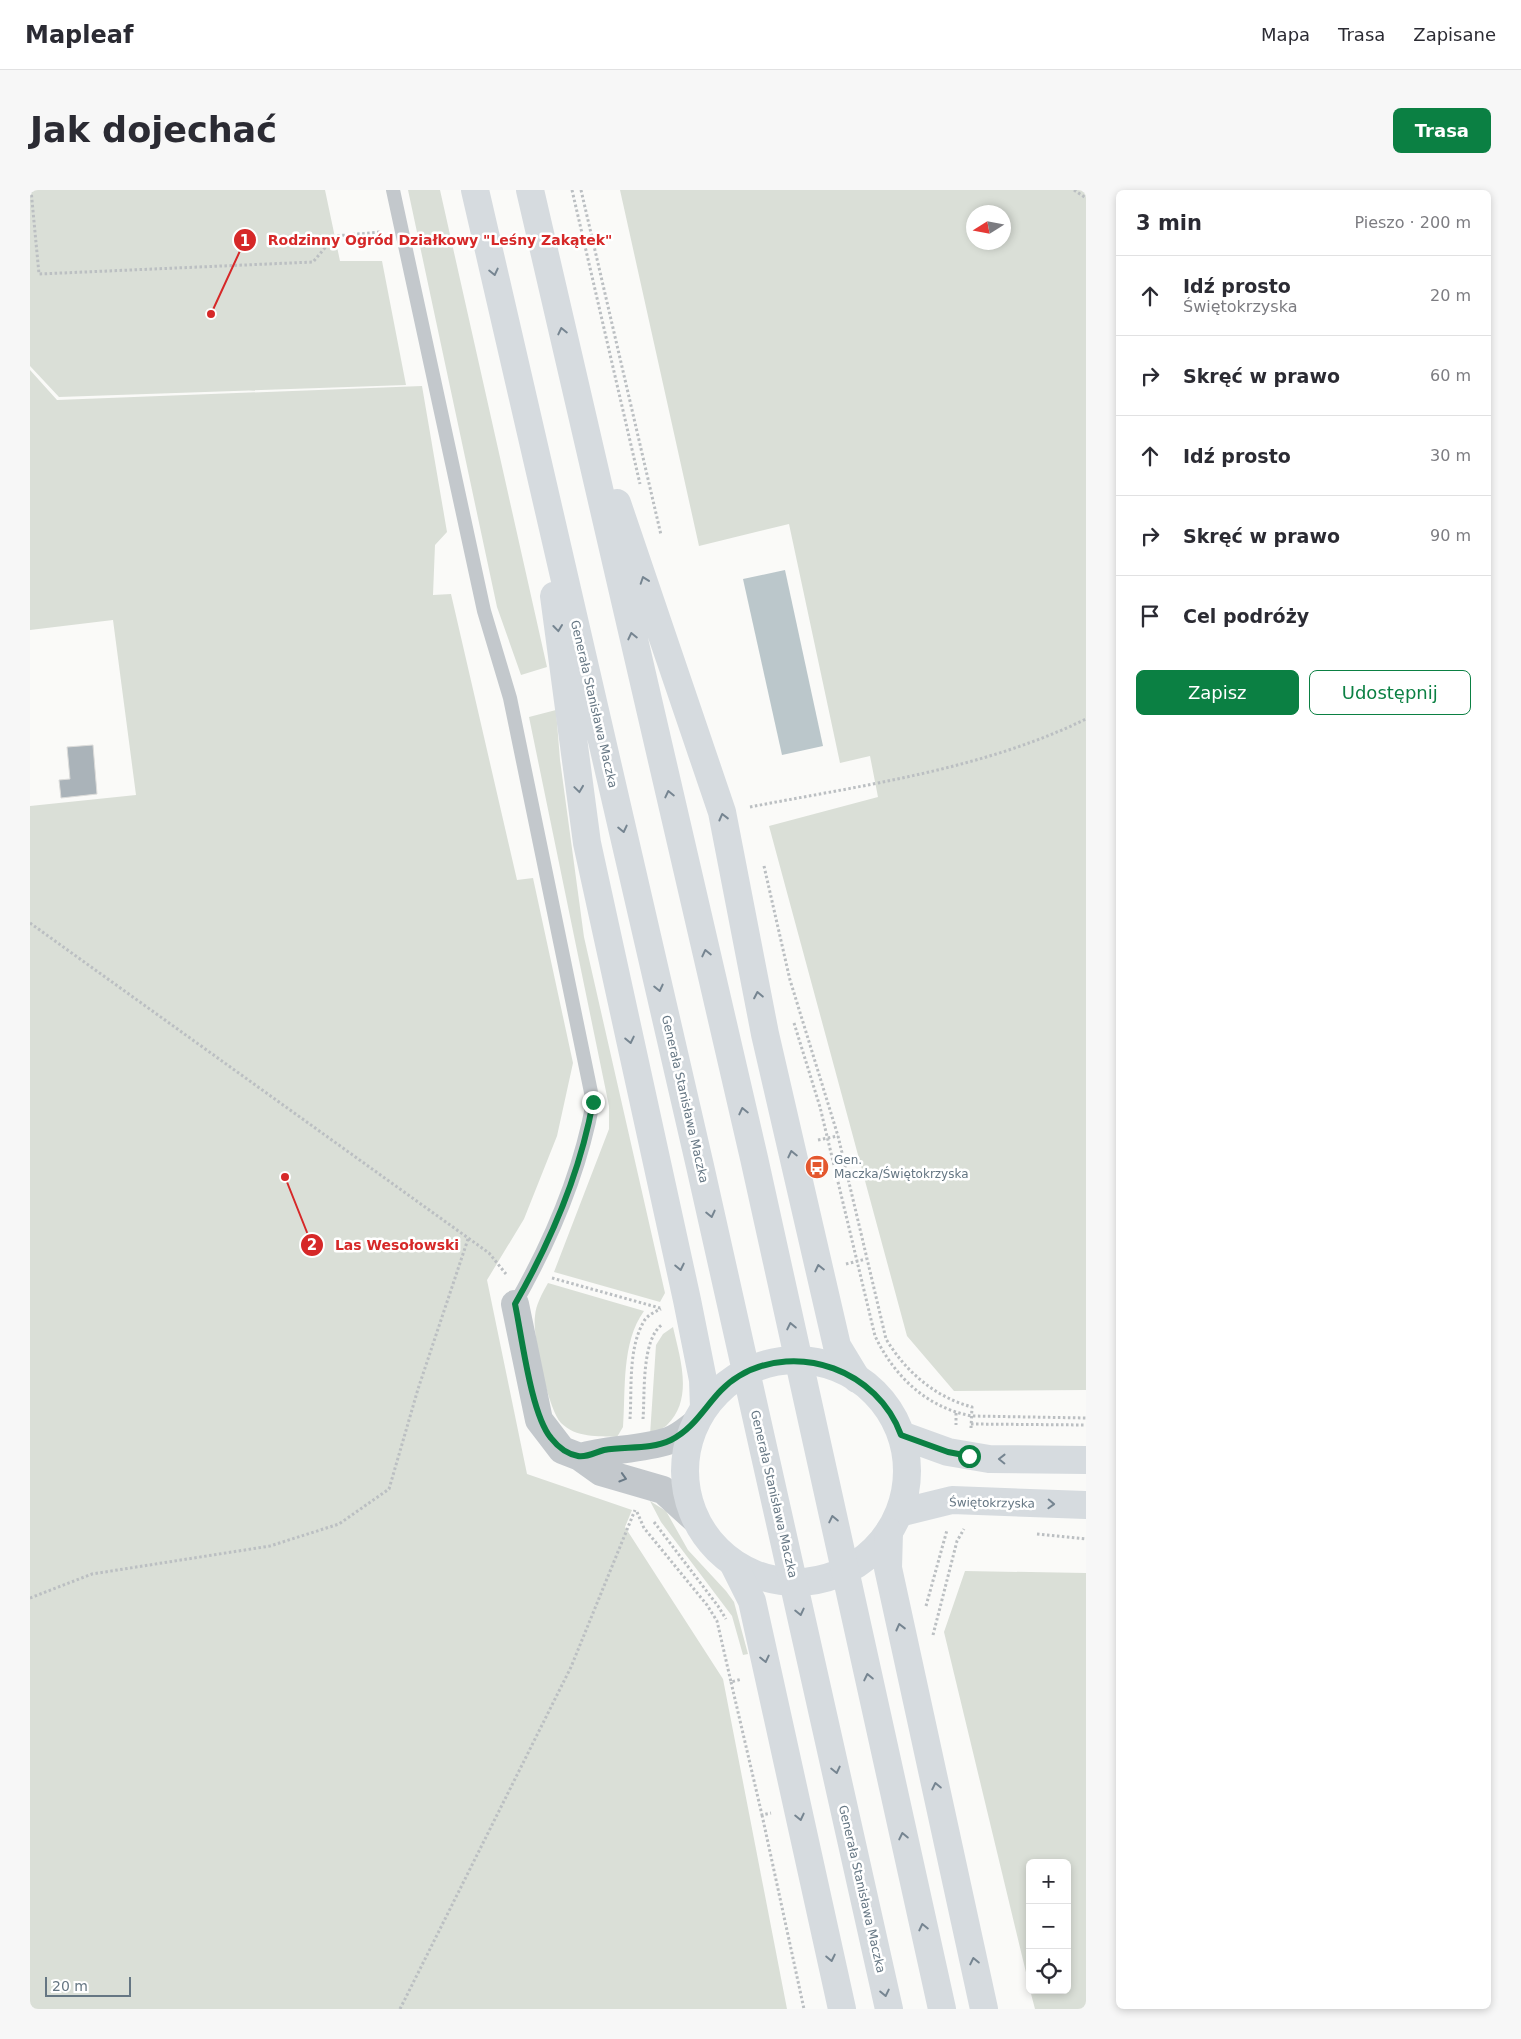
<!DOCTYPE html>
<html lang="pl">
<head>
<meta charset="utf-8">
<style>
  :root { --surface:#fff; --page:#f7f7f7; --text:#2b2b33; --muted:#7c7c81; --line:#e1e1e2; --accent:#0b8043 }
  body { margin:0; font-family:"DejaVu Sans",sans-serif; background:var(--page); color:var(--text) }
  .controls { position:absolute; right:15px; bottom:15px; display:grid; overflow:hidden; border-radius:8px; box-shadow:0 2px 8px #0003 }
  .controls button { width:45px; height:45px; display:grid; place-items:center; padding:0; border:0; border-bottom:1px solid var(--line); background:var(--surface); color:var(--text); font:25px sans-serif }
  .compass { position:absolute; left:936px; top:15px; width:45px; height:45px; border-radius:50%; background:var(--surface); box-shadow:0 2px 8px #0003; rotate:259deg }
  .scale { position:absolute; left:15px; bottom:12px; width:86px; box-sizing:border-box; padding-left:5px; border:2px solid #657683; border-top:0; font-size:14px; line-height:18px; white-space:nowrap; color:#657683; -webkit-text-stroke:4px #fff; paint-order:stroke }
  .stop { position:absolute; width:15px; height:15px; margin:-11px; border:4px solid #0b8043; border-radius:50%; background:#fff }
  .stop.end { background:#0b8043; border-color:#fff; box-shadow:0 1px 5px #0008 }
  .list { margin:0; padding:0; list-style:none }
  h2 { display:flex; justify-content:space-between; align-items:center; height:65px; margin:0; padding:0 20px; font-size:21px }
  h2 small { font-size:16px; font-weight:400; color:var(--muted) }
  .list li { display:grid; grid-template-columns:32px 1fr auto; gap:15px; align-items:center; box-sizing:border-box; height:80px; padding:0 20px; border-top:1px solid var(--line) }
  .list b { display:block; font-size:19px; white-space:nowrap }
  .list p { margin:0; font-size:16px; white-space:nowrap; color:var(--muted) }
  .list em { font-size:16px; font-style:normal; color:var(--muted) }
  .actions { display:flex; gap:10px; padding:15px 20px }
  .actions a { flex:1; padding:11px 0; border:1px solid var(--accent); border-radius:8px; text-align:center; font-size:18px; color:var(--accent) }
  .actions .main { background:var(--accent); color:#fff }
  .icon { flex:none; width:28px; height:28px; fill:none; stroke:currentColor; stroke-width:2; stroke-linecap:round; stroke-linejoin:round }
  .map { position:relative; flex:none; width:1056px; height:1819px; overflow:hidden; border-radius:8px }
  header { display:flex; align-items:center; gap:30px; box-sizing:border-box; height:70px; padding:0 25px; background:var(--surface); border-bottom:1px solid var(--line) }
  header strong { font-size:24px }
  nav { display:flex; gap:28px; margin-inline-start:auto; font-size:18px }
  .intro { display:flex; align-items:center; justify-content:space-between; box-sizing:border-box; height:120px; padding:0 30px }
  h1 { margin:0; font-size:35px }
  .button { padding:12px 22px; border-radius:8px; background:var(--accent); color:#fff; font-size:18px; font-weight:700 }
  main { display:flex; gap:30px; padding:0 30px }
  aside { flex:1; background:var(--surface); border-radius:8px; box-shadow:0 2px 8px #0003 }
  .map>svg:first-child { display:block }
  .green { fill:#dadfd7; fill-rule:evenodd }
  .water { fill:#bbc7cb }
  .building { fill:#aab3b9; stroke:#dcdcda }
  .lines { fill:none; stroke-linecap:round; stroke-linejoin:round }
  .path { stroke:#bbbfc2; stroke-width:3; stroke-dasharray:2.5 2.5; stroke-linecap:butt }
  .service { stroke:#c3c8cc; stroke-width:14 }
  .minor { stroke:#c3c8cc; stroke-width:28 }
  .secondary { stroke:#d6dbdf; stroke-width:28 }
  .trunk { stroke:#d6dbdf; stroke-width:28 }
  .oneway { stroke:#768591 }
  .oneway2 { stroke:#6a7a87 }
  .route { stroke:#0b8043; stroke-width:6 }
  .labels { text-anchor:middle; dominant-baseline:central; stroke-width:5; stroke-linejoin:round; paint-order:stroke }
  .street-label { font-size:12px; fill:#657683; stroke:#fff }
  .poi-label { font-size:12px; fill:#657683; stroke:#fff; text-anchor:start }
  .leader { fill:none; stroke:#d62828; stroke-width:2 }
  .callout-dot { fill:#d62828; stroke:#fff; stroke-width:2 }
  .mark-label { font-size:15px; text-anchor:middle; font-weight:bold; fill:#fff }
  .callout-label { font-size:14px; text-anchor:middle; font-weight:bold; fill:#d62828; stroke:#fff; stroke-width:5; stroke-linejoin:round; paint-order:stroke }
</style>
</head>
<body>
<header>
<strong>Mapleaf</strong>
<nav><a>Mapa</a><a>Trasa</a><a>Zapisane</a></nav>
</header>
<div class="intro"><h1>Jak dojechać</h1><a class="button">Trasa</a></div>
<main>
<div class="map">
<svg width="1056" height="1819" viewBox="0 0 1056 1819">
  <rect width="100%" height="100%" fill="#fafaf8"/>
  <path class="green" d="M0 0H295L310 71H352L376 195 29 207 0 176Z
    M378 0H410L517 477 491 485 467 417Z
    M590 0H1056V1200L924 1201 877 1146 739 636 848 607 840 566 810 573 759 334 669 356ZM944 22H974V52H944Z
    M0 180 27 210 392 196 417 342 405 355 403 405 421 404 487 690 503 688 543 873 527 946 494 1029 457 1090 497 1284 602 1320 595 1337 693 1489 757 1819H0V616L106 605 83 430 0 440Z
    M526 520 530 570 554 747 635 1103 630 1112 524 1082 579 939V916L499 527Z
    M518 1093 614 1121C591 1153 596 1199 593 1237L587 1247C568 1246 546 1248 531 1233 518 1219 502 1145 505 1126 506 1114 512 1104 518 1093Z
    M643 1137C650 1168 664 1209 637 1235 633 1239 625 1242 620 1245L626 1155 633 1144Z
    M620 1311 636 1321 658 1360 696 1401 704 1412 718 1464 713 1465 702 1426 631 1332Z
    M935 1381 1056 1383V1819H1005L1000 1800H1037V1673H1000V1799L914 1442Z"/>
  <path class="water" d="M755 380 793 556 752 565 713 389Z"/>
  <path class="building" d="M63 555 67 604 31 608 29 590 40 589 37 557Z"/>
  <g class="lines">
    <path class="path" d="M1 0 9 84 283 72 305 46 351 42
      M542 0 610 294
      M551 0 631 345
      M1044 0 1056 8
      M720 617C833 595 951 580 1056 529
      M734 676 760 790 808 946 856 1149C876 1182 905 1207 942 1217L941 1238
      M0 733 459 1063 476 1084
      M764 833 790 917 845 1146C864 1186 897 1218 942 1226L1056 1228
      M788 950 808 946
      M816 1074 836 1069
      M522 1088 630 1118
      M926 1223V1235
      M600 1229C602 1199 598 1160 613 1133 616 1126 624 1122 631 1119
      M613 1229C615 1204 611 1148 633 1134
      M941 1234 1056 1235
      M607 1322 614 1338 677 1415 687 1431 701 1492 712 1489
      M624 1332 688 1416 696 1429
      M1007 1344 1056 1349
      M0 1408 62 1384 240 1356 309 1334 359 1299 388 1199 438 1049
      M896 1416 917 1340
      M903 1445 927 1351 934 1339
      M701 1492 732 1625 741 1623
      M732 1625 774 1819
      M370 1819 541 1477 605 1320"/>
    <path class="service" d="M363 0 454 421 480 508 563 912C550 983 521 1051 485 1114"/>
    <path class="minor" d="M485 1114 509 1230 532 1260 550 1267 571 1282 633 1300 665 1329
      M550 1267C579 1259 609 1260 638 1251 648 1248 657 1240 665 1234"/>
    <path class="secondary" d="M655 1281a111 111 0 1 1 222 0a111 111 0 1 1-222 0Z
      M871 1245 918 1262 959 1269 1056 1270
      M869 1323 922 1310 1056 1315"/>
    <path class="trunk" d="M445 0 670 976 859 1819
      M500 0 724 968 912 1819
      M587 313 692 622 735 844 807 1156 827 1189
      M524 406 557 653 657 1110 673 1190 674 1218
      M859 1342 858 1378 954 1819
      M703 1373 722 1411 812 1819"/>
  </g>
  <defs><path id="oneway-chevron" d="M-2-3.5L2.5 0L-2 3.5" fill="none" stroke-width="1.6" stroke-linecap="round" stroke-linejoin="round" transform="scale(1.25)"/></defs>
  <g class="oneway">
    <use href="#oneway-chevron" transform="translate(464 82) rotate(77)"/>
    <use href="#oneway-chevron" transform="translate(532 141) rotate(-103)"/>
    <use href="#oneway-chevron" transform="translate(614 390) rotate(-109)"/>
    <use href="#oneway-chevron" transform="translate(528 438) rotate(83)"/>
    <use href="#oneway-chevron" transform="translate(602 446) rotate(-103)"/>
    <use href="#oneway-chevron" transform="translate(549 599) rotate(82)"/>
    <use href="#oneway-chevron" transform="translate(639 604) rotate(-103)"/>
    <use href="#oneway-chevron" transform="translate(693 627) rotate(-104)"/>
    <use href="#oneway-chevron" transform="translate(593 639) rotate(77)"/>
    <use href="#oneway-chevron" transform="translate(676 763) rotate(-103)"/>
    <use href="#oneway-chevron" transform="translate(629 798) rotate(77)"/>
    <use href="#oneway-chevron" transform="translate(728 805) rotate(-101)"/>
    <use href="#oneway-chevron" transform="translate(600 850) rotate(78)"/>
    <use href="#oneway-chevron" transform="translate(713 921) rotate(-103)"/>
    <use href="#oneway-chevron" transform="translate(762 964) rotate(-103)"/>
    <use href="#oneway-chevron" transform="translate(681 1024) rotate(77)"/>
    <use href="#oneway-chevron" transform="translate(650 1077) rotate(78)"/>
    <use href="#oneway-chevron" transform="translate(789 1078) rotate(-103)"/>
    <use href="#oneway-chevron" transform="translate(761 1136) rotate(-102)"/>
    <use href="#oneway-chevron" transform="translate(972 1269) rotate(-179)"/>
    <use href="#oneway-chevron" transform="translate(1021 1314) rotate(2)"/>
    <use href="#oneway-chevron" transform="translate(803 1329) rotate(-102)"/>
    <use href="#oneway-chevron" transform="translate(770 1422) rotate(77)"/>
    <use href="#oneway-chevron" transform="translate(870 1437) rotate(-104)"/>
    <use href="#oneway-chevron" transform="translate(735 1469) rotate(77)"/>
    <use href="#oneway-chevron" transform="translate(838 1487) rotate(-102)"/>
    <use href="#oneway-chevron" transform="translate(806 1580) rotate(77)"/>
    <use href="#oneway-chevron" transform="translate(906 1596) rotate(-102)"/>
    <use href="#oneway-chevron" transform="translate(770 1627) rotate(77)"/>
    <use href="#oneway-chevron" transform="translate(873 1646) rotate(-102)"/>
    <use href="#oneway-chevron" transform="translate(893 1737) rotate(-103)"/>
    <use href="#oneway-chevron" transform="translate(801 1768) rotate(78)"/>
    <use href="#oneway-chevron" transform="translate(944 1771) rotate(-102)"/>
    <use href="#oneway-chevron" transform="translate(855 1803) rotate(78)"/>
  </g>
  <use class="oneway2" href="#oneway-chevron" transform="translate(593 1288) rotate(17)"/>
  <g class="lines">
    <path class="route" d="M563 912C550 983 521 1051 485 1114 492 1147 501 1224 521 1248 528 1257 537 1264 548 1266 556 1268 566 1262 574 1260 596 1256 620 1260 641 1250 671 1235 680 1203 709 1186 768 1151 848 1181 871 1245L918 1262 939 1266"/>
  </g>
  <defs>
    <g id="bus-disc" transform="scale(1.25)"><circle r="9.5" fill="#e4572e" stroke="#fff"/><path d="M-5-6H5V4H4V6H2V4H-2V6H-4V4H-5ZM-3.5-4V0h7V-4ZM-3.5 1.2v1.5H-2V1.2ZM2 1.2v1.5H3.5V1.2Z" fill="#fff"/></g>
  </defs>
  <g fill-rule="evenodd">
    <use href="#bus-disc" x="787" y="977"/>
  </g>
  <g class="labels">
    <g class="street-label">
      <text transform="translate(564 514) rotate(77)">Generała Stanisława Maczka</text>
      <text transform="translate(655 909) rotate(77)">Generała Stanisława Maczka</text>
      <text transform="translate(744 1304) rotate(77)">Generała Stanisława Maczka</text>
      <text transform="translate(962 1313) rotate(1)">Świętokrzyska</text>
      <text transform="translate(832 1699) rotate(77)">Generała Stanisława Maczka</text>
    </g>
    <g class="poi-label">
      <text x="804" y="970">Gen.<tspan x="804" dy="14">Maczka/Świętokrzyska</tspan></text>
    </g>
  </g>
  <path class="leader" d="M181 124L215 50M255 987L282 1055"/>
  <g class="callout-dot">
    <circle cx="181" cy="124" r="5"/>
    <circle cx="255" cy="987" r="5"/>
    <circle cx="215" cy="50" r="12"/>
    <circle cx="282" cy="1055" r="12"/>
  </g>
  <g class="mark-label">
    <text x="215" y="56">1</text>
    <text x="282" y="1060">2</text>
  </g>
  <g class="callout-label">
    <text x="410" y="55">Rodzinny Ogród Działkowy "Leśny Zakątek"</text>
    <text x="367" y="1060">Las Wesołowski</text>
  </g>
</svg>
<div class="controls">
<button>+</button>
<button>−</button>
<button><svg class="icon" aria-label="locate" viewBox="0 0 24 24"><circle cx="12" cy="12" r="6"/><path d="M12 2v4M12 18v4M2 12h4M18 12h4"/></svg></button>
</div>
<svg class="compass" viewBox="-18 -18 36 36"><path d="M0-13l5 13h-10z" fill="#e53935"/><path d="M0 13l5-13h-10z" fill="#7c7c81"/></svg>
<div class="scale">20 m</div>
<div class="stop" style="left:939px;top:1266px"></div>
<div class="stop end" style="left:563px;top:912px"></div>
</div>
<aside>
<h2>3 min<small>Pieszo · 200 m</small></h2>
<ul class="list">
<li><svg class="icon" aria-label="ahead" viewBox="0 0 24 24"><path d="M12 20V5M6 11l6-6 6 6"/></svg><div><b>Idź prosto</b><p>Świętokrzyska</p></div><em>20 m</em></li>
<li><svg class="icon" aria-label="right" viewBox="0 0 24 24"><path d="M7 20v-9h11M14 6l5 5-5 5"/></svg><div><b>Skręć w prawo</b></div><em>60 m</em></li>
<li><svg class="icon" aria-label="ahead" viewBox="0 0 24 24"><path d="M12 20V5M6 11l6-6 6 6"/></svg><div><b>Idź prosto</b></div><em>30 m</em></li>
<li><svg class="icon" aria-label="right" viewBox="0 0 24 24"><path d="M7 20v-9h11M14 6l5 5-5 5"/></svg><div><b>Skręć w prawo</b></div><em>90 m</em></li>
<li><svg class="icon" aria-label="arrive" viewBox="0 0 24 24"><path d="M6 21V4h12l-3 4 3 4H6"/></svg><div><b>Cel podróży</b></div></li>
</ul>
<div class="actions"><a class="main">Zapisz</a><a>Udostępnij</a></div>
</aside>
</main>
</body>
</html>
